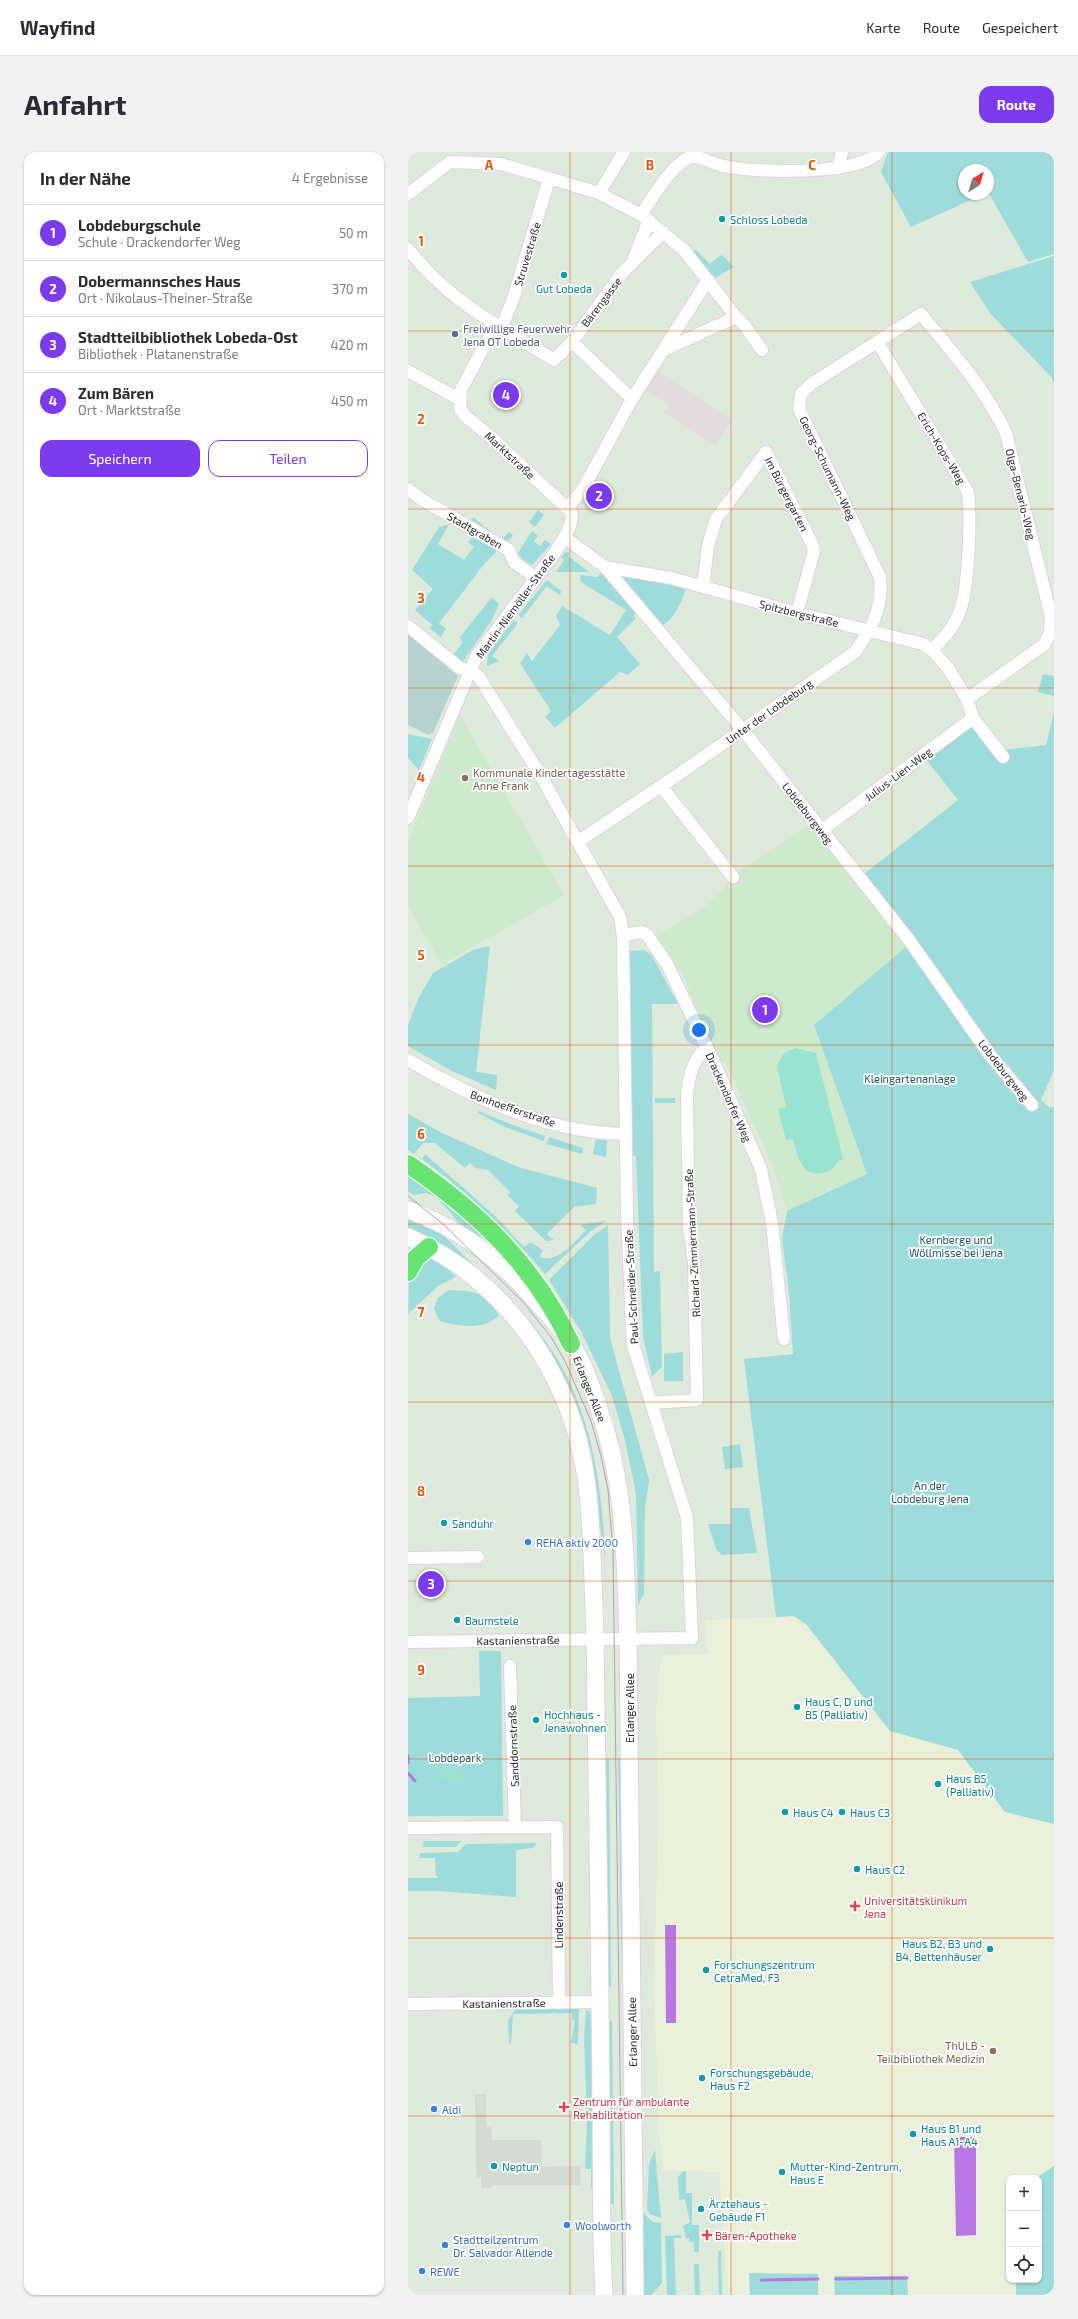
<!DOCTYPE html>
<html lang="de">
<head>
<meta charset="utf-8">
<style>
  :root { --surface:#fff; --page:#f2f2f3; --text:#2b2b33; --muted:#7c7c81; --line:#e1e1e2; --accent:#7c3aed }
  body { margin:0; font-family:"Exo 2",sans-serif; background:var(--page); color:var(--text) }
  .controls { position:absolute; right:12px; bottom:12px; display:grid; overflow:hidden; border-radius:8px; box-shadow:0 1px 3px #0004 }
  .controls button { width:36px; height:36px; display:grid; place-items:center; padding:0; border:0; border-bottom:1px solid var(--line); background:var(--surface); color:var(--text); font:20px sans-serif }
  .compass { position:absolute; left:550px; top:12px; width:36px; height:36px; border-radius:50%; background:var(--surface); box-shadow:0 1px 3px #0004; rotate:37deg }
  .you { position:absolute; left:291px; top:878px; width:14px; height:14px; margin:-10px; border:3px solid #fff; border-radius:50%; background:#1a73e8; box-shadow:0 0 0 6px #1a73e833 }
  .badge { display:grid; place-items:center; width:26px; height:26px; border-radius:50%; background:var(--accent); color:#fff; font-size:13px; font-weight:700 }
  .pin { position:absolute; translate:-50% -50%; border:2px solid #fff; box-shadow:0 1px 4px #0006 }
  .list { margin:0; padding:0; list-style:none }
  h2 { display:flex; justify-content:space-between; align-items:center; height:52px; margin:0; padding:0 16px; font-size:17px }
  h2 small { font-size:13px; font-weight:400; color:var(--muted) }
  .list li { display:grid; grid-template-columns:26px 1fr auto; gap:12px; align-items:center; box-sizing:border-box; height:56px; padding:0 16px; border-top:1px solid var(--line) }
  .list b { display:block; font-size:15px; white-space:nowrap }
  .list p { margin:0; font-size:13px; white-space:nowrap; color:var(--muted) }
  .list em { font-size:13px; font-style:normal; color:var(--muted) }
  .actions { display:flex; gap:8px; padding:12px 16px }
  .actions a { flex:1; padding:9px 0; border:1px solid var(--accent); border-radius:12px; text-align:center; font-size:14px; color:var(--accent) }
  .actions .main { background:var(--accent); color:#fff }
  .icon { flex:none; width:22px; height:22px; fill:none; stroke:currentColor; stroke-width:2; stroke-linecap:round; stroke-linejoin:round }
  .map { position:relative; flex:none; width:646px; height:2143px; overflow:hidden; border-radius:12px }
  header { display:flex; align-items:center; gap:24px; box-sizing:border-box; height:56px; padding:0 20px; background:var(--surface); border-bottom:1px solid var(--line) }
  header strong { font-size:19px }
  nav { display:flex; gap:22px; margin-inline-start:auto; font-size:14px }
  .intro { display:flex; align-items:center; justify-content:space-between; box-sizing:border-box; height:96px; padding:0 24px }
  h1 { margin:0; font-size:28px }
  .button { padding:10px 18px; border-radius:12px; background:var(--accent); color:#fff; font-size:14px; font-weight:700 }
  main { display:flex; gap:24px; padding:0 24px }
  aside { flex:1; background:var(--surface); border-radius:12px; box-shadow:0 1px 3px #0004 }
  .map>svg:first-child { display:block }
  .industrial { fill:#e3dcdf }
  .education { fill:#cdeacd }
  .medical { fill:#eaf0da }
  .green { fill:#9ddcdb }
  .cemetery { fill:#b5d2ce }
  .pitch { fill:#9ae3d1 }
  .plaza { fill:#d3dbd3 }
  .water { fill:#b878e3 }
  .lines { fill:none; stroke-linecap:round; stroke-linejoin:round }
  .stream { stroke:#b878e3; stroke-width:3 }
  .street-casing { stroke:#e1d2df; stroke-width:14 }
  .secondary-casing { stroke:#e1d2df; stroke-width:19 }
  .primary-casing { stroke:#fff; stroke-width:20 }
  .street { stroke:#fff; stroke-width:12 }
  .secondary { stroke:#fff; stroke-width:17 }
  .primary { stroke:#67e473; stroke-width:18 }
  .tram { stroke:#b2a0ae; stroke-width:1 }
  .grid { fill:none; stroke:#de570d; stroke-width:1; stroke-opacity:0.55 }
  .culture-dot { fill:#0f9aa8; stroke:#fff; stroke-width:1.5 }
  .service-dot { fill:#5c6f8a; stroke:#fff; stroke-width:1.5 }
  .education-dot { fill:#8d6e63; stroke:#fff; stroke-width:1.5 }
  .shop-dot { fill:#3f7fe0; stroke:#fff; stroke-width:1.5 }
  .health-dot { fill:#e0444e; stroke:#fff; stroke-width:1.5 }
  .labels { text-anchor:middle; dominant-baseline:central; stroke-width:3.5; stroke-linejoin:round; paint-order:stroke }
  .culture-label { font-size:11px; fill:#0d838f; stroke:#fff; text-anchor:start }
  .street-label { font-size:11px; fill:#292929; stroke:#fff }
  .service-label { font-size:11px; fill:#4e5e75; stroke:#fff; text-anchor:start }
  .education-label { font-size:11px; fill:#785e54; stroke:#fff; text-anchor:start }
  .park-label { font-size:11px; fill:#20585f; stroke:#fff }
  .shop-label { font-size:11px; fill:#366cbe; stroke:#fff; text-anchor:start }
  .health-label { font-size:11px; fill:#be3a42; stroke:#fff; text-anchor:start }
  .grid-label { font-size:13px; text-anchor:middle; font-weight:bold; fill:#de570d; stroke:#fff; stroke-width:3.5; stroke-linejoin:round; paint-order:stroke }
</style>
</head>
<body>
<header>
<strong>Wayfind</strong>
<nav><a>Karte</a><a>Route</a><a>Gespeichert</a></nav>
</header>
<div class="intro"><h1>Anfahrt</h1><a class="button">Route</a></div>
<main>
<aside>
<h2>In der Nähe<small>4 Ergebnisse</small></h2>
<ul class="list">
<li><span class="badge">1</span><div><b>Lobdeburgschule</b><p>Schule · Drackendorfer Weg</p></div><em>50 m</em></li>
<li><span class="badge">2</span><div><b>Dobermannsches Haus</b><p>Ort · Nikolaus-Theiner-Straße</p></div><em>370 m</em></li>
<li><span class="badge">3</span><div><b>Stadtteilbibliothek Lobeda-Ost</b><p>Bibliothek · Platanenstraße</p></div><em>420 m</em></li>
<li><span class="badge">4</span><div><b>Zum Bären</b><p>Ort · Marktstraße</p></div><em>450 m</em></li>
</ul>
<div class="actions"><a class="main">Speichern</a><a>Teilen</a></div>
</aside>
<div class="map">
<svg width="646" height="2143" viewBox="0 0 646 2143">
  <rect width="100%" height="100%" fill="#deeadc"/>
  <path class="industrial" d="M249 219 324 268 307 294 256 261 261 253 237 238Z"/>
  <path class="education" d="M52 563 156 743 34 813 0 754V690Z
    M402 672 500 794 406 873 459 1022 379 1059 365 1015 317 909 312 912 274 821 249 784 298 754 334 717Z"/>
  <path class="medical" d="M386 1464 398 1472 482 1579 550 1598 597 1660 646 1672V2014L628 2026H601V2128H608V2143H320L311 2020 255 2018 251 1978 246 1837 250 1665 248 1560 253 1503 300 1502 297 1468Z"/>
  <path class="green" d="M480 0H646V102L620 110 580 40V18H556V42H576L503 75 473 20Z
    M287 97 302 112 312 103 315 104 326 115 307 126 285 99Z
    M646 104V231L644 226 582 161 562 130Z
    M130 358 136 363 127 375 121 370Z
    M65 365 93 388 101 380 105 383 101 388 93 390 63 371Z
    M41 372 30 392 56 408 66 395 60 390 65 385H72L90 398 77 411 31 471 38 477 33 485 21 476 24 473 7 458 25 437 4 418 31 375Z
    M124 379 130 384 126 389 132 394 137 388 143 392 124 413 114 407 110 401Z
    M158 400 162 401 160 404 181 420H148L156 408 153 405Z
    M195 420 226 456 227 467 209 485 232 512 220 523 212 520 147 576 137 565 143 559 112 511 119 501 124 509 152 473 148 464 154 454 202 483 218 458 173 430 172 423 189 425Z
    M214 421 279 435C273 449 268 466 254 474L212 425Z
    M139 428 153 439 152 443 139 434 114 466 110 463Z
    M84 445 91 452 84 468 54 511 45 503 55 490 52 485Z
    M106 468 110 471 84 504 91 509 79 514 80 502Z
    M635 522 646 524V544L630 540Z
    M646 560V918L633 948 642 956 646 955V1672L597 1660 550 1598 482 1579 398 1472 386 1464 368 1465 336 1207 385 1202 381 1141 374 1087 379 1059 459 1022 406 873 499 794 447 729 550 648 517 606 569 570 586 599 638 593Z
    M0 582 24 587 11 618 0 606Z
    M82 794 68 920 89 923 88 938 44 919 0 894V873L11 845 25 821 65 798Z
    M236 798 244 804 270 852H244L246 1120 252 1119 254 1215 244 1224 235 1185 228 1004H223L221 799Z
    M247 946H267V951H247Z
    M71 959 102 972 137 984 136 989 97 975 70 961Z
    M0 962 34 981 110 1015 189 1036 188 1052 166 1055 139 1082 146 1088 138 1089 107 1059 111 1054 100 1044 102 1040 80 1018 68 1016 62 1011 57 1016 27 991H15L6 1002 0 998Z
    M141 985 175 996 174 1002 139 992Z
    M188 987 199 989 198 1005 185 1002Z
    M17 1002 85 1062 116 1095 122 1090 135 1098 132 1105C150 1112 167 1089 178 1078L172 1073 198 1069 183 1079 137 1122C100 1078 60 1041 14 1007Z
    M0 1017 8 1023 107 1113 49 1069 29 1045 18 1041 6 1043 0 1039Z
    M0 1062 24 1072 107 1154 0 1080Z
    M200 1073 202 1186 241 1328 237 1356 236 1442 230 1453 228 1342 217 1288 204 1244 173 1179 141 1128 186 1083Z
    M20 1103 52 1120 44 1127 30 1134 0 1162 1 1126Z
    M41 1138C70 1139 73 1140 92 1161 80 1180 50 1174 32 1169L26 1157 30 1146Z
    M114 1160C125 1173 136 1186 145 1200 184 1260 195 1338 197 1407L182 1304 112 1162Z
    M275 1200V1229H256V1202Z
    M332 1292 335 1315 317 1317 314 1295Z
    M323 1356H341L349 1401 314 1403 308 1397 300 1372H324Z
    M71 1499H93L95 1664H0V1546L72 1544Z
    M210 1606H214L218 1835H214Z
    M197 1607H201L203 1835 198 1831Z
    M16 1689H53L48 1695H15Z
    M129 1691 124 1696 108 1698V1745L31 1739H0V1726H30L28 1723 27 1706H11L12 1701 50 1700 58 1692Z
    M171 1855 170 1893 163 1890 167 1869 164 1868V1861L105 1862 103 1892 101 1891 100 1869 108 1856Z
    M178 1858 181 1859 185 1868 186 2035H183V2017H177L179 1972 176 1885Z
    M204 1868 206 2052H203L199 1873Z
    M247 1998 253 2066 242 2062 239 2057 241 2012Z
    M646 2014V2143H608V2128H631V2026H628Z
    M278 2019V2041H284V2073H291V2100H286V2090H281V2086H278L275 2074 282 2070 277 2047 271 2048 270 2025 274 2020Z
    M234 2060 245 2070 253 2071 254 2131 243 2143H235Z
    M273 2083V2086H266L268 2143H259L257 2084Z
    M310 2099H313L314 2143H311Z
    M286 2112H291L292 2143H287Z
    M341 2121 410 2122V2143H342Z
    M426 2124H499L500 2143H427Z"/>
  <path class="cemetery" d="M0 482 50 524 25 581 21 583 0 573Z"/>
  <path class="pitch" d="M387 896 408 901 435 1007C428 1009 427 1016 421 1019 395 1030 390 1006 385 987L378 988 370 957 378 955 369 914 375 902Z
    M42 1616 51 1619 57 1629 50 1633 33 1627 32 1619Z"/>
  <path class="plaza" d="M67 1942H78V1975H83L84 1988H133L134 2015 172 2014 173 2033H84L83 2036H73V2025H69L68 2015Z"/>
  <path class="water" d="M257 1773H268V1871H258Z
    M546 1985H568V2083L548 2084Z"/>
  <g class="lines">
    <path class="stream" d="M0 1604V1611
      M0 1621 7 1629
      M428 2127 499 2126
      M353 2128 410 2127"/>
    <g class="street-casing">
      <path id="street" d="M430 16 434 0
        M191 41 216 0
        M0 42 42 10 93 12 191 41 233 63 276 98 328 165 337 174 354 198
        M233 63C245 45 264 11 284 4 296 6 305 12 316 14 347 21 451 24 471 0
        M0 97C11 110 21 122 34 133 67 163 108 184 146 208L164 190 214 121 255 80
        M226 106 241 68
        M94 175 106 144 141 27
        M164 190 224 247
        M470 191 560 340C563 367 561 441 550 464 544 478 534 487 524 498
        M258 197 328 165
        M0 219 51 247
        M0 337 13 347 101 398 106 410 128 426
        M159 356 175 337 224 247 300 128
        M156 385 197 415 334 577 501 788 582 903 624 953
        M197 415 263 426 389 461 515 492 524 498 540 516 559 547 565 566 595 605
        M295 435 300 394 308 367 358 300 404 392 406 399 389 461
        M0 474 52 516 63 519 71 525 131 621 212 765 215 783 219 1064 225 1193 279 1366 284 1486 0 1490
        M253 634 325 725
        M0 666 68 505 148 399C154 389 167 372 163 360L84 286 56 263 52 256 53 238 88 172
        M414 678 565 566
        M171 689 268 624 447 500C465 475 475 455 472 425L391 257 393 242 403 232 513 162C544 200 577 236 598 281L643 465 642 480 637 492 559 547
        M215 783 234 780 239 783 259 812 309 917 353 1017 364 1071 376 1187
        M0 908C65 946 140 981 217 982
        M243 1251 289 1248 286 1111 281 1074 279 945C280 927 284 908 299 895
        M0 1406 70 1405
        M102 1514 107 1675
        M0 1676 149 1675 151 1851
        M0 1852 192 1850"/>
    </g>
    <g class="secondary-casing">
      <path id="secondary" d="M0 1058C49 1075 87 1103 121 1141 135 1157 152 1174 163 1192 175 1210 182 1231 189 1251 218 1331 217 1403 220 1487L227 2143
        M0 1085C80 1120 137 1188 165 1270 182 1320 183 1375 185 1427 187 1471 188 1514 188 1558 190 1687 192 1815 193 1944 194 2010 192 2077 196 2143"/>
    </g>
    <g class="primary-casing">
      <path id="primary" d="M0 1012C69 1059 128 1115 163 1192
        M0 1120 8 1106 21 1095"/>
    </g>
    <use href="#street" class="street"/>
    <use href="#secondary" class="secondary"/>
    <use href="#primary" class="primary"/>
    <path class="tram" d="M0 1044 35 1072 115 1150 143 1185 157 1209 183 1269 193 1304 200 1338 205 1400 215 2143"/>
  </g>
  <path class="grid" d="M162 0V2143M323 0V2143M484 0V2143M0 179H646M0 357H646M0 536H646M0 714H646M0 893H646M0 1072H646M0 1250H646M0 1429H646M0 1607H646M0 1786H646M0 1964H646"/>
  <g class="culture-dot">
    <circle cx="314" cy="67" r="4"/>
    <circle cx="156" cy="123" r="4"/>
    <circle cx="36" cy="1371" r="4"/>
    <circle cx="49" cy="1468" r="4"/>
    <circle cx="389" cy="1555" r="4"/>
    <circle cx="128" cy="1568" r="4"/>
    <circle cx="530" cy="1632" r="4"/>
    <circle cx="377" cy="1660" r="4"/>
    <circle cx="434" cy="1660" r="4"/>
    <circle cx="449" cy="1717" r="4"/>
    <circle cx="582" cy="1797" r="4"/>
    <circle cx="298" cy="1818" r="4"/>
    <circle cx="294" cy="1926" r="4"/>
    <circle cx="505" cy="1982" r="4"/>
    <circle cx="86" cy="2014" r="4"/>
    <circle cx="374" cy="2020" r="4"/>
    <circle cx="293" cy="2057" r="4"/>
  </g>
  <circle class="service-dot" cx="47" cy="182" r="4"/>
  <g class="education-dot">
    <circle cx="57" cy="626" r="4"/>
    <circle cx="585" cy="1899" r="4"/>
  </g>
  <g class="shop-dot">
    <circle cx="120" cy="1390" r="4"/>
    <circle cx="26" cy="1957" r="4"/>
    <circle cx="159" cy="2073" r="4"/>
    <circle cx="37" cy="2093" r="4"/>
    <circle cx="14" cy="2119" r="4"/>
  </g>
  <g class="health-dot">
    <path d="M445 1748h4v4h4v4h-4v4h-4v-4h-4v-4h4z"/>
    <path d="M154 1949h4v4h4v4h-4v4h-4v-4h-4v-4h4z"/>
    <path d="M297 2077h4v4h4v4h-4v4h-4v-4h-4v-4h4z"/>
  </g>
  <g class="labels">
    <g class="culture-label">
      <text x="322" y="67">Schloss Lobeda</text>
      <text x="156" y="136" text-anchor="middle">Gut Lobeda</text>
      <text x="44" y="1371">Sanduhr</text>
      <text x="57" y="1468">Baumstele</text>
      <text x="397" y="1549">Haus C, D und<tspan x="397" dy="13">B5 (Palliativ)</tspan></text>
      <text x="136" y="1562">Hochhaus -<tspan x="136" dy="13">Jenawohnen</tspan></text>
      <text x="538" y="1626">Haus B5<tspan x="538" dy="13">(Palliativ)</tspan></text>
      <text x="385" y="1660">Haus C4</text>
      <text x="442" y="1660">Haus C3</text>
      <text x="457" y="1717">Haus C2</text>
      <text x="574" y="1791" text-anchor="end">Haus B2, B3 und<tspan x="574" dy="13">B4, Bettenhäuser</tspan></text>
      <text x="306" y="1812">Forschungszentrum<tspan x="306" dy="13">CetraMed, F3</tspan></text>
      <text x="302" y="1920">Forschungsgebäude,<tspan x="302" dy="13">Haus F2</tspan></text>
      <text x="513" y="1976">Haus B1 und<tspan x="513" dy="13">Haus A1-A4</tspan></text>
      <text x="94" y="2014">Neptun</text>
      <text x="382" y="2014">Mutter-Kind-Zentrum,<tspan x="382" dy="13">Haus E</tspan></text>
      <text x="301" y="2051">Ärztehaus -<tspan x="301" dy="13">Gebäude F1</tspan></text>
    </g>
    <g class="street-label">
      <text transform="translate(119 102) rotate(-73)">Struvestraße</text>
      <text transform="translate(193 150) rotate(-53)">Bärengasse</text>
      <text transform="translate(534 296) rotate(59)">Erich-Kops-Weg</text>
      <text transform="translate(102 303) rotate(43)">Marktstraße</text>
      <text transform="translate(420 316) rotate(64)">Georg-Schumann-Weg</text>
      <text transform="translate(379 342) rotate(63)">Im Bürgergarten</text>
      <text transform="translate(613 342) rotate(76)">Olga-Benario-Weg</text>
      <text transform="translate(67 378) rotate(30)">Stadtgraben</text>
      <text transform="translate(107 454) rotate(-54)">Martin-Niemöller-Straße</text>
      <text transform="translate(391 461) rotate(14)">Spitzbergstraße</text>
      <text transform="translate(361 559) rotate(-35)">Unter der Lobdeburg</text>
      <text transform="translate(490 622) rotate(-37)">Julius-Lien-Weg</text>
      <text transform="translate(400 661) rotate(52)">Lobdeburgweg</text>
      <text transform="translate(596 918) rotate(52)">Lobdeburgweg</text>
      <text transform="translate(321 945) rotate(66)">Drackendorfer Weg</text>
      <text transform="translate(105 956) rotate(19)">Bonhoefferstraße</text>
      <text transform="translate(284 1091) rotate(-93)">Richard-Zimmermann-Straße</text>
      <text transform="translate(223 1135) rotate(-93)">Paul-Schneider-Straße</text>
      <text transform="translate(182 1237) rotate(68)">Erlanger Allee</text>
      <text transform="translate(110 1488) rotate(-1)">Kastanienstraße</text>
      <text transform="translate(221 1556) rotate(-90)">Erlanger Allee</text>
      <text transform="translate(105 1594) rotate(-92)">Sanddornstraße</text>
      <text transform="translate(150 1763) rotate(-90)">Lindenstraße</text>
      <text transform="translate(96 1851) rotate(-1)">Kastanienstraße</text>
      <text transform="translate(224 1880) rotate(-91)">Erlanger Allee</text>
    </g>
    <g class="service-label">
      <text x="55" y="176">Freiwillige Feuerwehr<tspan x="55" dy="13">Jena OT Lobeda</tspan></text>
    </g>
    <g class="education-label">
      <text x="65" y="620">Kommunale Kindertagesstätte<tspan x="65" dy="13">Anne Frank</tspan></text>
      <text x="577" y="1893" text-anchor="end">ThULB -<tspan x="577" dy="13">Teilbibliothek Medizin</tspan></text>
    </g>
    <g class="park-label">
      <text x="502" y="926">Kleingartenanlage</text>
      <text x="548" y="1087">Kernberge und<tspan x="548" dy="13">Wöllmisse bei Jena</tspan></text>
      <text x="522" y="1333">An der<tspan x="522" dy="13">Lobdeburg Jena</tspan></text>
      <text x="47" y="1605">Lobdepark</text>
    </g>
    <g class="shop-label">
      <text x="128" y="1390">REHA aktiv 2000</text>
      <text x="34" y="1957">Aldi</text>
      <text x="167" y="2073">Woolworth</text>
      <text x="45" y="2087">Stadtteilzentrum<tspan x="45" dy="13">Dr. Salvador Allende</tspan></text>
      <text x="22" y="2119">REWE</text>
    </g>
    <g class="health-label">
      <text x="456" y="1748">Universitätsklinikum<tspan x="456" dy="13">Jena</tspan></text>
      <text x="165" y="1949">Zentrum für ambulante<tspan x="165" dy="13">Rehabilitation</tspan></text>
      <text x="307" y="2083">Bären-Apotheke</text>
    </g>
  </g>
  <g class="grid-label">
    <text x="81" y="18">A</text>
    <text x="242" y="18">B</text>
    <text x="404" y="18">C</text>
    <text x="13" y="94">1</text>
    <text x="13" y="272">2</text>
    <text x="13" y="451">3</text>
    <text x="13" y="630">4</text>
    <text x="13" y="808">5</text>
    <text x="13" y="987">6</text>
    <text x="13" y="1165">7</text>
    <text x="13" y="1344">8</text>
    <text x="13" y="1523">9</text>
  </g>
</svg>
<div class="controls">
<button>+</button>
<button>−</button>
<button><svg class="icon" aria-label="locate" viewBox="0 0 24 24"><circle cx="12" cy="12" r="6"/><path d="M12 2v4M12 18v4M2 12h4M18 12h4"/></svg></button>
</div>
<svg class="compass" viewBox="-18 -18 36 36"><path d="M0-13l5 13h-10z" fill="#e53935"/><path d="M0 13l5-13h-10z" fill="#7c7c81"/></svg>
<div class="you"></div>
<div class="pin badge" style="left:357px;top:858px">1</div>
<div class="pin badge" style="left:191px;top:344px">2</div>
<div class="pin badge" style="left:23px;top:1432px">3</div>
<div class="pin badge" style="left:98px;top:243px">4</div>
</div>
</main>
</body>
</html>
